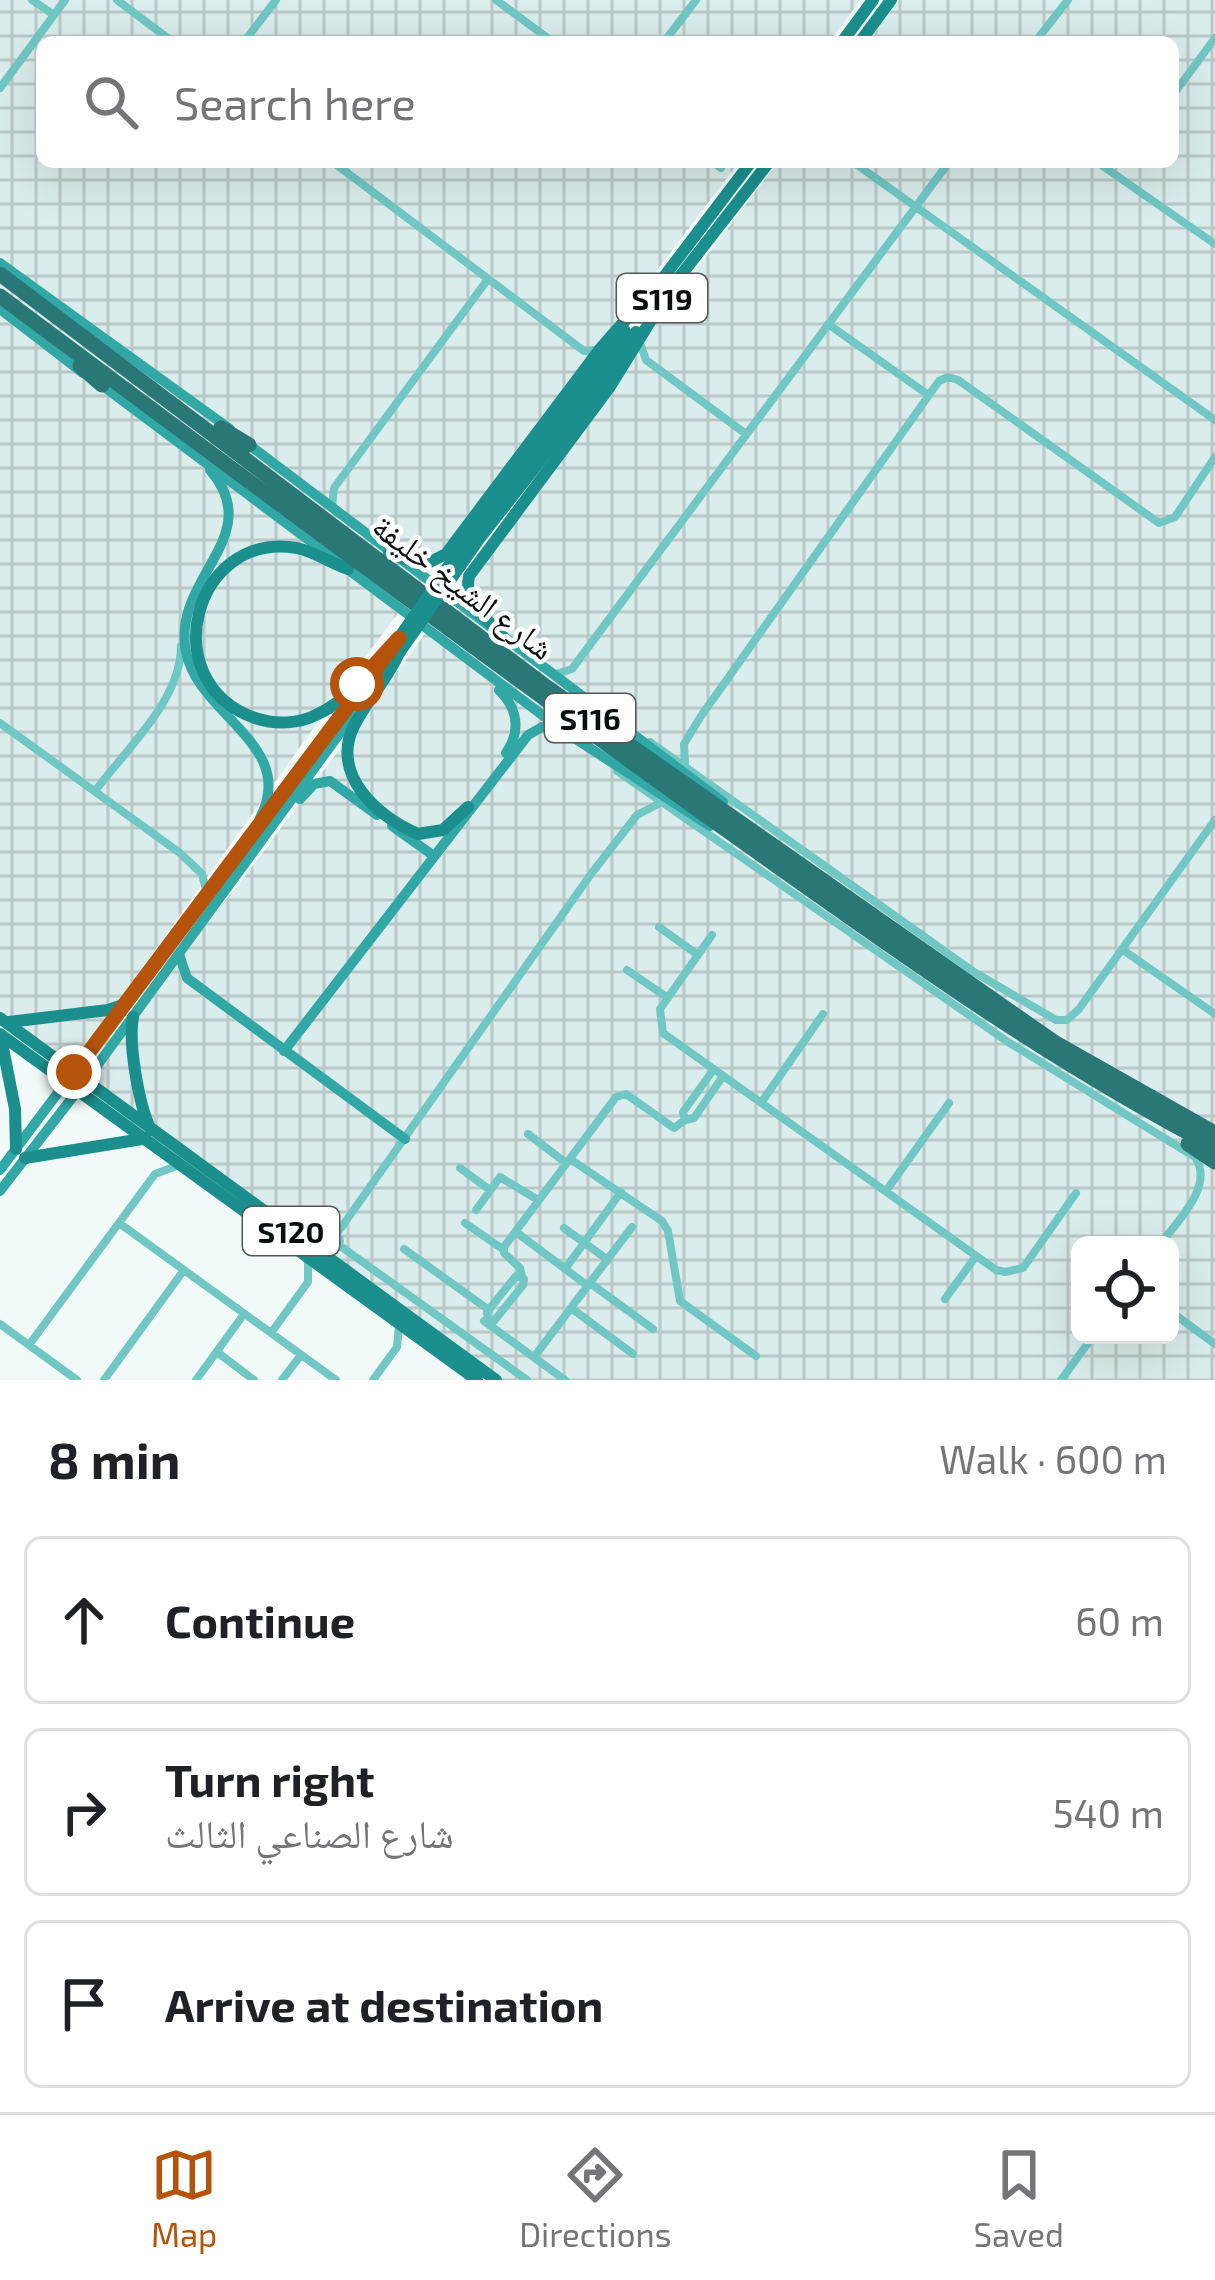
<!DOCTYPE html>
<html lang="en">
<head>
<meta charset="utf-8">
<style>
  :root { --surface:#fff; --page:#f6f6f6; --text:#202124; --muted:#757577; --line:#e0e0e0; --accent:#b45309 }
  body { margin:0; font-family:"Exo 2","Noto Naskh Arabic",sans-serif; background:var(--page); color:var(--text) }
  .controls { position:absolute; right:36px; bottom:36px; display:grid; overflow:hidden; border-radius:18px; box-shadow:0 12px 48px #0002 }
  .controls button { width:108px; height:108px; display:grid; place-items:center; padding:0; border:0; border-bottom:3px solid var(--line); background:var(--surface); color:var(--text); font:60px sans-serif }
  .stop { position:absolute; width:36px; height:36px; margin:-27px; border:9px solid #b45309; border-radius:50%; background:#fff }
  .stop.end { background:#b45309; border-color:#fff; box-shadow:0 3px 12px #0008 }
  .list { margin:0; padding:0; list-style:none }
  h2 { display:flex; justify-content:space-between; align-items:center; height:156px; margin:0; padding:0 48px; font-size:51px }
  h2 small { font-size:39px; font-weight:400; color:var(--muted) }
  .list li { display:grid; grid-template-columns:78px 1fr auto; gap:36px; align-items:center; box-sizing:border-box; height:168px; margin:0 24px 24px; padding:0 24px; border:3px solid var(--line); border-radius:18px }
  .list b { display:block; font-size:45px; white-space:nowrap }
  .list p { margin:0; font-size:39px; white-space:nowrap; color:var(--muted) }
  .list em { font-size:39px; font-style:normal; color:var(--muted) }
  .icon { flex:none; width:66px; height:66px; fill:none; stroke:currentColor; stroke-width:2; stroke-linecap:round; stroke-linejoin:round }
  .map { position:relative; flex:none; width:1215px; height:1380px; overflow:hidden }
  .search { position:absolute; background:var(--surface); box-shadow:0 12px 48px #0002; left:36px; right:36px; top:36px; height:132px; display:flex; align-items:center; gap:30px; box-sizing:border-box; padding:0 42px; border-radius:18px; color:var(--muted); font-size:45px }
  .sheet { height:732px; background:var(--surface) }
  nav { display:flex; justify-content:space-around; align-items:center; box-sizing:border-box; height:168px; border-top:3px solid var(--line); background:var(--surface); font-size:33px; color:var(--muted) }
  nav a { display:grid; justify-items:center; gap:6px }
  nav .on { color:var(--accent) }
  .map>svg:first-child { display:block }
  .industrial { fill:url(#industrial-grid); fill-rule:evenodd }
  .lines { fill:none; stroke-linecap:round; stroke-linejoin:round }
  .street { stroke:#70c7c4; stroke-width:8 }
  .secondary { stroke:#31a8a6; stroke-width:10 }
  .primary { stroke:#1b8f8d; stroke-width:12 }
  .highway { stroke:#297776; stroke-width:15 }
  .primary-bridge { stroke:#1b8f8d; stroke-width:12 }
  .route { stroke:#b45309; stroke-width:15 }
  .labels { text-anchor:middle; dominant-baseline:central; stroke-width:9; stroke-linejoin:round; paint-order:stroke }
  .shield { fill:#fff; stroke:#545656; stroke-width:3 }
  .shield-label { font-size:30px; font-weight:bold; fill:#0b0e0e }
  .street-label { font-size:33px; fill:#0b0e0e; stroke:#fff }
</style>
</head>
<body>
<div class="map">
<svg width="1215" height="1380" viewBox="0 0 1215 1380">
  <defs>
    <pattern id="industrial-grid" width="8" height="8" patternUnits="userSpaceOnUse" patternTransform="scale(3)"><rect width="8" height="8" fill="#daeceb"/><path d="M0 4h8M4 0v8" fill="none" stroke="#bac9c8"/></pattern>
  </defs>
  <rect width="100%" height="100%" fill="#f1faf9"/>
  <path class="industrial" d="M0 0H861L829 42H42V162H739L350 677 73 1065 0 1013Z
    M899 0H1215V1380H487L73 1081 240 883 453 596 473 563 778 162H1173V42H868ZM1080 1245H1170V1335H1080Z"/>
  <g class="lines">
    <path class="street" d="M32 0 54 15
      M117 0 173 42
      M496 0 553 42
      M244 42 276 0
      M664 42 696 0
      M1035 42 1068 0
      M0 88 65 0
      M1173 95 1215 38
      M333 162 584 351 598 350
      M713 162 721 168
      M853 162 1215 420
      M1097 162 1215 244
      M828 324 927 394
      M640 343 646 360 746 434
      M332 507 334 488 488 279
      M553 675 572 669 949 162
      M0 723 180 853 202 874 207 894
      M650 742 974 972 1056 1020H1067L1079 1009 1215 820
      M685 765 684 744 701 716 939 381 948 377 958 380 1159 523 1175 517 1215 457
      M617 771 1008 1042 1195 1157C1215 1186 1177 1221 1160 1245
      M96 790C127 748 181 700 181 646
      M659 927 698 955
      M712 935 660 1009 663 1033 996 1270 1005 1272 1023 1268 1076 1193
      M1123 950 1215 1014
      M627 970 668 998
      M714 1069 683 1112 685 1120 694 1118 723 1076
      M761 1103 823 1014
      M528 1134 566 1163
      M570 1159 662 1221 668 1231 680 1301 756 1356
      M460 1168 490 1190
      M886 1191 949 1103
      M476 1210 500 1177 538 1200
      M119 1223 336 1380
      M465 1223 504 1250
      M564 1228 608 1260
      M516 1232 588 1286
      M328 1241a6 6 0 1 1 12 0a6 6 0 1 1-12 0Z
      M336 1235 591 874 637 815 658 804
      M339 1245 527 1380
      M404 1249 489 1310
      M565 1269 621 1192
      M516 1276 524 1279 523 1285 494 1321 488 1320 487 1312Z
      M522 1276 520 1268 504 1253V1247L616 1097 626 1094 674 1128 685 1120
      M590 1283 653 1329
      M945 1299 976 1256
      M571 1308 633 1354
      M1170 1311 1215 1344
      M484 1321 565 1380
      M0 1324 77 1380
      M271 1333 308 1282V1260
      M29 1345 155 1174 179 1165
      M217 1352 254 1380
      M534 1357 632 1227
      M104 1380 184 1270
      M196 1380 244 1314
      M282 1380 301 1355
      M373 1380 397 1347 399 1325
      M1061 1380 1094 1335"/>
    <path class="secondary" d="M0 263 230 429
      M0 309 83 373
      M99 383 565 732 710 826
      M244 441 723 802
      M210 470C268 537 171 578 186 652 199 716 298 745 260 818
      M499 690C518 709 521 731 506 753
      M300 799 314 784 330 781 377 815
      M392 826 434 856
      M179 954 187 978 405 1139
      M284 1051 528 735 542 727 556 729
      M0 1170 365 683
      M0 1191 96 1067 359 707"/>
    <path class="primary" d="M842 42 873 0
      M860 42 891 0
      M654 290 751 162
      M667 293 769 162
      M549 433 625 331
      M558 438 636 332
      M389 553 424 565 446 554 600 349 658 283
      M348 569C331 563 315 552 297 548 194 530 153 682 255 718 276 725 299 724 318 714 351 699 375 665 399 638
      M504 638C487 616 463 608 469 576L609 388 669 291
      M399 653C387 680 367 700 354 726 330 774 377 817 418 834L443 830 468 807
      M133 1017C128 1044 139 1106 151 1130
      M0 1018 496 1380
      M9 1022 108 1010 126 1004
      M0 1034 477 1380
      M1 1038 15 1109 16 1149
      M25 1158 142 1139"/>
    <path class="highway" d="M0 274 548 688 1054 1042 1215 1133
      M0 296C239 474 479 653 722 827 883 941 1040 1056 1215 1147
      M80 366 102 385
      M221 428 249 445
      M1188 1144 1215 1162"/>
    <path class="primary-bridge" d="M399 638 470 535 549 433
      M399 653 479 539 558 438"/>
  </g>
  <g class="lines">
    <path class="route" d="M74 1072 399 638 357 684"/>
  </g>
  <g class="labels">
    <g class="shield">
      <rect x="617" y="274" width="90" height="48" rx="9"/>
      <rect x="545" y="694" width="90" height="48" rx="9"/>
      <rect x="243" y="1207" width="96" height="48" rx="9"/>
    </g>
    <g class="shield-label">
      <text x="662" y="298">S119</text>
      <text x="590" y="718">S116</text>
      <text x="291" y="1231">S120</text>
    </g>
    <g class="street-label">
      <text transform="translate(464 586) rotate(37)">شارع الشيخ خليفة</text>
    </g>
  </g>
</svg>
<div class="controls">
<button><svg class="icon" aria-label="locate" viewBox="0 0 24 24"><circle cx="12" cy="12" r="6"/><path d="M12 2v4M12 18v4M2 12h4M18 12h4"/></svg></button>
</div>
<div class="stop" style="left:357px;top:684px"></div>
<div class="stop end" style="left:74px;top:1072px"></div>
<div class="search"><svg class="icon" aria-label="search" viewBox="0 0 24 24"><circle cx="10" cy="10" r="6"/><path d="M15 15l6 6"/></svg>Search here</div>
</div>
<section class="sheet">
<h2>8 min<small>Walk · 600 m</small></h2>
<ul class="list">
<li><svg class="icon" aria-label="ahead" viewBox="0 0 24 24"><path d="M12 20V5M6 11l6-6 6 6"/></svg><div><b>Continue</b></div><em>60 m</em></li>
<li><svg class="icon" aria-label="right" viewBox="0 0 24 24"><path d="M7 20v-9h11M14 6l5 5-5 5"/></svg><div><b>Turn right</b><p>شارع الصناعي الثالث</p></div><em>540 m</em></li>
<li><svg class="icon" aria-label="arrive" viewBox="0 0 24 24"><path d="M6 21V4h12l-3 4 3 4H6"/></svg><div><b>Arrive at destination</b></div></li>
</ul>
</section>
<nav>
<a class="on"><svg class="icon" aria-label="map" viewBox="0 0 24 24"><path d="M3 6l6-2 6 2 6-2v14l-6 2-6-2-6 2zM9 4v14M15 6v14"/></svg>Map</a>
<a><svg class="icon" aria-label="directions" viewBox="0 0 24 24"><path d="M12 3l9 9-9 9-9-9zM9 14v-3h6M13 9l2 2-2 2"/></svg>Directions</a>
<a><svg class="icon" aria-label="saved" viewBox="0 0 24 24"><path d="M7 4h10v16l-5-4-5 4z"/></svg>Saved</a>
</nav>
</body>
</html>
